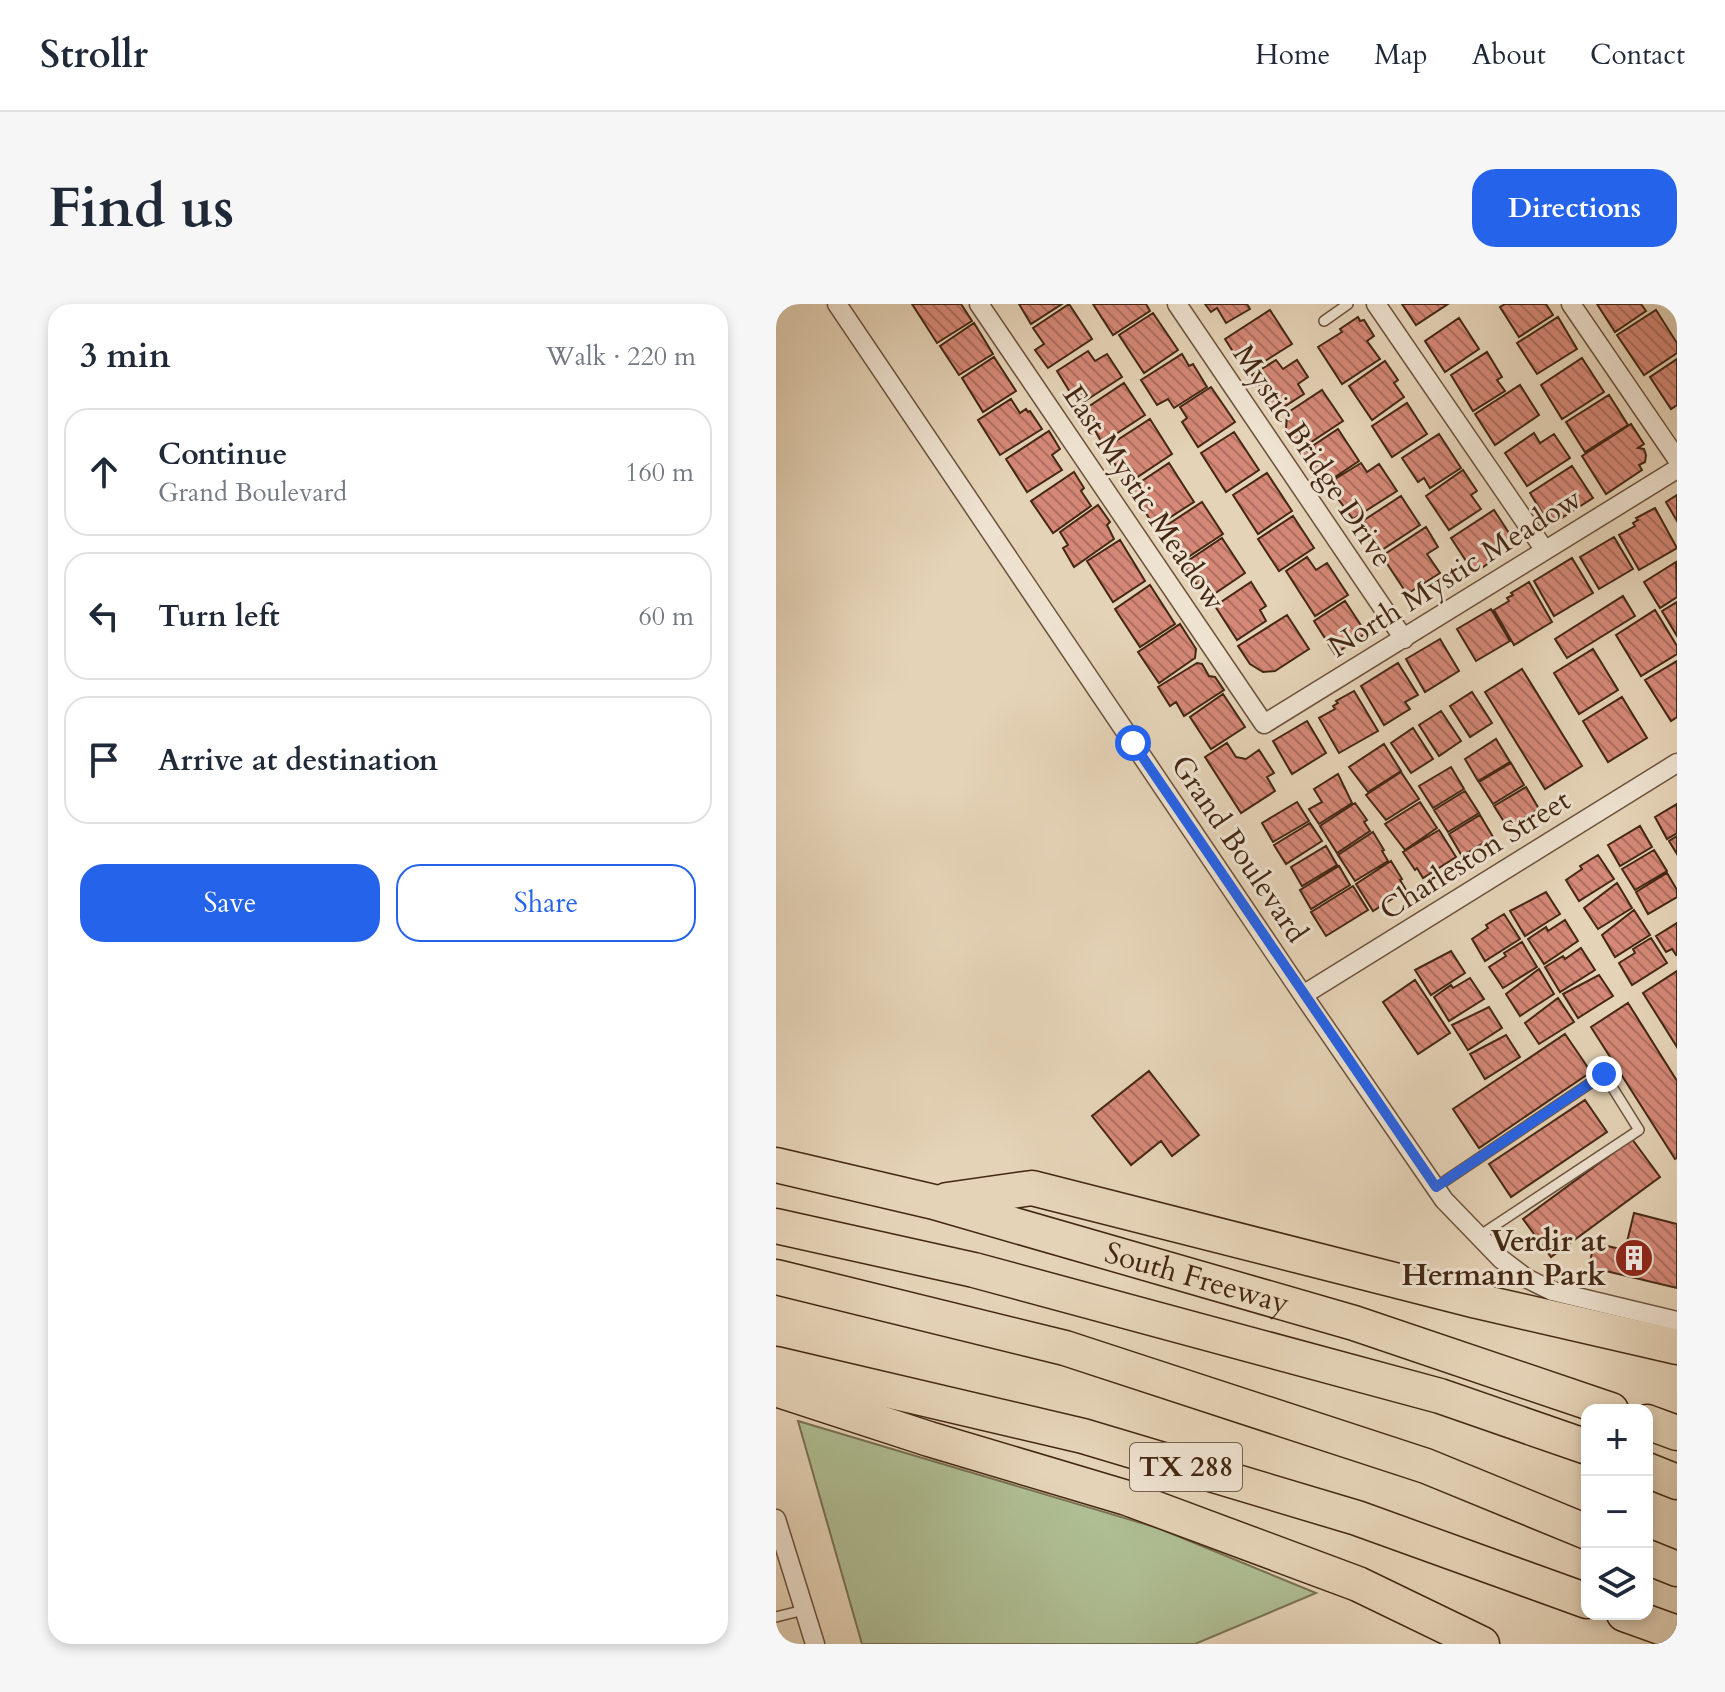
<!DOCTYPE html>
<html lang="en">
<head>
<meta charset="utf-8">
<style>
  :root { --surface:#fff; --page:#f6f6f7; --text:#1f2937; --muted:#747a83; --line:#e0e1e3; --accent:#2563eb }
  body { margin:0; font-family:Cardo,serif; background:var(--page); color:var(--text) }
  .controls { position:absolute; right:24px; bottom:24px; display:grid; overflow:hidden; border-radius:16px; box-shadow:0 4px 12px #0003 }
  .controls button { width:72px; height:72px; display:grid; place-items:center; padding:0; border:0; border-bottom:2px solid var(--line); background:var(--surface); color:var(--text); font:40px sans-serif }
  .stop { position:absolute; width:24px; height:24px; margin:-18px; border:6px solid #2563eb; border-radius:50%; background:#fff }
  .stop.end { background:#2563eb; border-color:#fff; box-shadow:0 2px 8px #0008 }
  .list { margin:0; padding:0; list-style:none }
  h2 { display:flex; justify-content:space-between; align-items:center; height:104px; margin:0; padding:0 32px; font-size:34px }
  h2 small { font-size:26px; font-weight:400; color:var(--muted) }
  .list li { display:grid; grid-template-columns:52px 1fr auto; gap:24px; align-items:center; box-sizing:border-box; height:128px; margin:0 16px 16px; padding:0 16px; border:2px solid var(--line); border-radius:24px }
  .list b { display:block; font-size:30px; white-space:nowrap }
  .list p { margin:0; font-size:26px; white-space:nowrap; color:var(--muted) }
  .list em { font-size:26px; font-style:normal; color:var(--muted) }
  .actions { display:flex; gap:16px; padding:24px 32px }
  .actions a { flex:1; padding:18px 0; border:2px solid var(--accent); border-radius:24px; text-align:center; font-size:28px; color:var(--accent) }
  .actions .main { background:var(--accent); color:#fff }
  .icon { flex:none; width:44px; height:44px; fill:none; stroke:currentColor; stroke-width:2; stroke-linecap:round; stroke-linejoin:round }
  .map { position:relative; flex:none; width:901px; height:1340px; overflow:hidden; border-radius:24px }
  header { display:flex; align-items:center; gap:48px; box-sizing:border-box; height:112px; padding:0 40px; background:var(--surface); border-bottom:2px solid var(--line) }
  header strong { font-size:38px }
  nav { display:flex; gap:44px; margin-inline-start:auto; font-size:28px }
  .intro { display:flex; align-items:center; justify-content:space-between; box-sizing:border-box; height:192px; padding:0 48px }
  h1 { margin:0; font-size:56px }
  .button { padding:20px 36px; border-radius:24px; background:var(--accent); color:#fff; font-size:28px; font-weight:700 }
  main { display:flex; gap:48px; padding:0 48px }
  aside { flex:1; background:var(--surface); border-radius:24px; box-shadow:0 4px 12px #0003 }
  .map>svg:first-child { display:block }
  .pitch { fill:#afbe93; stroke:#7a7253; stroke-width:2 }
  .building { fill:url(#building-back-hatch); stroke:#442713; stroke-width:2 }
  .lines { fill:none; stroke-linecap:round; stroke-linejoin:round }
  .lane-casing { stroke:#6c523c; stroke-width:12 }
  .street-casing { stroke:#6c523c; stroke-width:21 }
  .highway-casing { stroke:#442713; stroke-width:37 }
  .lane { stroke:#eee2d0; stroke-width:9 }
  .street { stroke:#eee2d0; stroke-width:18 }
  .highway { stroke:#e5d3b7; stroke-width:34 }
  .route { stroke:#2563eb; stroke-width:10 }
  .labels { text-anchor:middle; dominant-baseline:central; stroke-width:6; stroke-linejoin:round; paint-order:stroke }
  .shield { fill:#eee2d0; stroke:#775f4c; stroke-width:2 }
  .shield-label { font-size:28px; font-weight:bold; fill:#442713 }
  .street-label { font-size:30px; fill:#442713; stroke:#eee2d0 }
  .poi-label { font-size:30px; font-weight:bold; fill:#442713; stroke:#eee2d0; text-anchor:end }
</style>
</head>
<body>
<header>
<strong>Strollr</strong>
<nav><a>Home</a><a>Map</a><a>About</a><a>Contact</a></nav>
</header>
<div class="intro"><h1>Find us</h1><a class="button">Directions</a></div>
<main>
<aside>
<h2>3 min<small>Walk · 220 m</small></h2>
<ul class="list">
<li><svg class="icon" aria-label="ahead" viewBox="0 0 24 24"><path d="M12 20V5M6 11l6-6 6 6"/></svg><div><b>Continue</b><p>Grand Boulevard</p></div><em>160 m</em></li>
<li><svg class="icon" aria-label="left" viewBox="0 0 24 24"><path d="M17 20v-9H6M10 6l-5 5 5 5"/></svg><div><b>Turn left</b></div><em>60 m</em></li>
<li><svg class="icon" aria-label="arrive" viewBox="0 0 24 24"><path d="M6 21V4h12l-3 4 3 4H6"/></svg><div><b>Arrive at destination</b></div></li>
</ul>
<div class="actions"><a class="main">Save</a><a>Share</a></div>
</aside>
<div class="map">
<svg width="901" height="1340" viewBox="0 0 901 1340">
  <defs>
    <pattern id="building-back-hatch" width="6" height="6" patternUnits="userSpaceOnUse" patternTransform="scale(2)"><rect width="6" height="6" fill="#d58877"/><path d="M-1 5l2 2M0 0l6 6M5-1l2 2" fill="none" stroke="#ae6f60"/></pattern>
  </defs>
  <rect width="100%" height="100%" fill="#e5d3b7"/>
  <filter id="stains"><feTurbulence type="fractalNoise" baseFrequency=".0025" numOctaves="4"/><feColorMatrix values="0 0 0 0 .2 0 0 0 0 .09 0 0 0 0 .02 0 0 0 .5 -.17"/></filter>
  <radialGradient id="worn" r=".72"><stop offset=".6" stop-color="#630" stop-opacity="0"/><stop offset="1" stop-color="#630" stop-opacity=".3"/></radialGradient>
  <path class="pitch" d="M22 1117 382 1224 540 1289 419 1340H86Z"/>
  <path class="building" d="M136 0H185L196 17 161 39Z
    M243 0H286L255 20Z
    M293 0 316 35 272 64 259 46 268 40 257 24Z
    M317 0H370L374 7 337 31Z
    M429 0H471L474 5 450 19 441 4 435 8Z
    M626 0H672L640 21Z
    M729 0H770L777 11 743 33 724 3Z
    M821 0H865L870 7 839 28Z
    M494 6 516 40 478 64 468 50 461 54 449 35Z
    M880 6 901 39V49L868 71 841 31Z
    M377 9 402 46 368 69 343 31Z
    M582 13 584 17 588 16 598 32 591 37 604 55 566 80 542 43 566 28 564 25Z
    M782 13 801 45 761 70 741 39Z
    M683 14 703 45 669 68 649 37Z
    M198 19 217 50 183 71 164 42Z
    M312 47 319 57 331 50 346 73 306 99 297 86 294 88 281 67Z
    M711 48 726 73 721 76 729 87 697 107 675 71Z
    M406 50 413 62 417 60 431 83 398 104 392 95 381 101 365 76Z
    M218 53 240 87 207 108 186 74Z
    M806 54 828 88 786 115 765 81Z
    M901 55V101L895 105 874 73Z
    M500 56 507 65 521 56 532 73 522 80 528 90 500 108 476 71Z
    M609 57 622 76 618 79 628 93 596 116 573 82Z
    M348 79 369 111 326 139 309 109 312 103Z
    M744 81 763 111 719 141 699 110Z
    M435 83 459 118 422 143 406 118 411 114 404 103Z
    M546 86 567 117 523 146 510 126 511 109Z
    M833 91 852 121 809 148 790 118Z
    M235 95 244 109 250 105 252 108 254 107 266 125 224 151 202 116Z
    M631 99 651 130 616 153 596 122Z
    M374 115 396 150 360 174 350 158 341 164 329 144Z
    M855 120 868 140 862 144 868 145 870 151 869 158 863 161 866 166 830 190 806 152Z
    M562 125 583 157 547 181 526 149Z
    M273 127 284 145 276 151 286 166 251 188 230 155Z
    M458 128 483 166 450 188 425 149Z
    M758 129 764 139 778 130 794 154 751 182 729 149Z
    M663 130 685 164 654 184 648 174 642 178 626 154Z
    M393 159 418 198 379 223 354 185Z
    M585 159 591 168 603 160 621 187 577 215 551 180Z
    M796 162 817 194 781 217 769 213 754 189Z
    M687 166 701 187 695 191 705 205 673 226 650 192Z
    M298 168 308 184 305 187 315 202 277 229 255 197Z
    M491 169 516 207 482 230 457 191Z
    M901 191V217L890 198Z
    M625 192 644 221 601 249 582 220Z
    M426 198 447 230 403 259 382 227Z
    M322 201 334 218 331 221 338 235 298 263 287 244 292 241 284 228Z
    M879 204 901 244 863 266 843 231 859 222 857 219 862 216 860 214Z
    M718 206 735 232V238L725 251 698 269 675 234Z
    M517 212 538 244 503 267 482 235Z
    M650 223 662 243 651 250 664 269 631 290 606 252Z
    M838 233 857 265 823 285 804 253Z
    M446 234 469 269 438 290 429 276 421 281 407 260Z
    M344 236 369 277 337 298 311 257Z
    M531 253 540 266 551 259 572 291 539 312 510 267Z
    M796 254 817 289 778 312 758 277Z
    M900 258 901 293 884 304 868 278Z
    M475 278 490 302 484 306 490 317 461 336 439 302Z
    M753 278 776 318 738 341 718 306 733 297 731 294 737 291 735 289Z
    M374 281 399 320 364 343 339 305Z
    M847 292 859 312 791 354 779 335Z
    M569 297 590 329 559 350 538 317Z
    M901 298V332L886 307Z
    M715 305 734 337 700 357 681 325Z
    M879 306 901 342V350L865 372 840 331Z
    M511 311 533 345 499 367 487 368 474 360 462 342Z
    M404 320 420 345 419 354 383 379 362 348Z
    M664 335 683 367 649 388 630 355Z
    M817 345 842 386 803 410 778 369Z
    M901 357V413L895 417 869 376Z
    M421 359 426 360 433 372 439 373 448 386 408 412 400 398 394 402 382 383Z
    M622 359 642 391 629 398 634 405 608 421 585 382Z
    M746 365 806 462 769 485 709 388Z
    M578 387 602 427 563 449 543 414 559 405 557 402 562 399 560 397Z
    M696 388 716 419 694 433 674 402Z
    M447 390 469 423 435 445 414 413Z
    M846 393 871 434 832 458 807 417Z
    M665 407 685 437 663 452 643 421Z
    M531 417 550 449 516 470 497 437Z
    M637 424 657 455 635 469 615 439Z
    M720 435 734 458 702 477 689 455Z
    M451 439 460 453 470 455 483 446 498 469 491 473 499 487 465 509 429 453Z
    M608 440 625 467 592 488 573 463Z
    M735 459 748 481 717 500 703 478Z
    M675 463 688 485 657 504 643 482Z
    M625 468 643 495 610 516 590 491Z
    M562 470 576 499 543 520 533 505 546 498 538 485Z
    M750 483 763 505 732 524 718 502Z
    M689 487 703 509 672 528 658 506Z
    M521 498 533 517 497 538 486 519Z
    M644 498 661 524 629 546 609 520Z
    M579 499 591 516 588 518 594 527 561 549 544 522Z
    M901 500V529L891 535 879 513Z
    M704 511 717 533 686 552 673 530Z
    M534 519 546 537 510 560 498 541Z
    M864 522 876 543 844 562 832 541Z
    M663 526 680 553 647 574 641 564 639 566 627 548Z
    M597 528 608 546 606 547 612 557 579 577 562 551Z
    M901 532V550L893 537Z
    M550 542 561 561 526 582 515 563Z
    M878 546 891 567 859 586 846 565Z
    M822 551 838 575 803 597 790 576 806 565 804 562Z
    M615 557 626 575 624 576 630 586 597 607 580 580Z
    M563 562 574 581 535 605 524 586Z
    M891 569 901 586V593L872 610 860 588Z
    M841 579 856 604 822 625 808 604Z
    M577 582 592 606 550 632 535 608Z
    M770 588 784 610 749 632 734 607Z
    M858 606 874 631 839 653 826 631Z
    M728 610 744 635 709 657 696 635 712 624 710 621Z
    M789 616 802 637 768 660 752 635 770 623 772 627Z
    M901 619V650L900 651 896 645 890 648 880 632Z
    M875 634 891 659 856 681 843 659 859 649 857 645Z
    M746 638 761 663 727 684 713 663 730 652 728 649Z
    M805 644 819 666 784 688 769 663 787 652 789 655Z
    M675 647 689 669 655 691 639 666Z
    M763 665 778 690 744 712 730 690Z
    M901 667V743L867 689Z
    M823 671 837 692 802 714 787 690Z
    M694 674 708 695 673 717 658 693 675 681 677 684Z
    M639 676 674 729 642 750 607 698Z
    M782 694 798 718 763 740 749 719Z
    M852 699 901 777V854L899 855 815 723Z
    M713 703 726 724 692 746 676 721Z
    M789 730 815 768 703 844 677 805Z
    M730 731 744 753 709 775 694 750Z
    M373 767 423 831 396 852 385 837 355 861 316 812Z
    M809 796 831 828 735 893 713 860Z
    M856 835 884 873 775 953 747 915Z
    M858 909 901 920V984L813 963 818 939 849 946Z"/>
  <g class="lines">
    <g class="lane-casing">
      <path id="lane" d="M548 17 572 0
        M660 883 828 770 863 826 703 932
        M0 1313 28 1306"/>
    </g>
    <g class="street-casing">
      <path id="street" d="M61 0 527 691 668 896 725 955 750 974 776 987 901 1017
        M203 0 488 420 901 165
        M401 0 628 335
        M600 0 768 245
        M795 0 901 155
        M527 691 901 459
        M0 1215 39 1340"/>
    </g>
    <g class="highway-casing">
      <g id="highway">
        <path id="s1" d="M0 861 158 898 578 1019 835 1106"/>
        <path d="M171 896 256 884 701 997 901 1043"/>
        <path d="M0 922 198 966 664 1092 811 1143"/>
        <path d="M0 973 289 1044 650 1162 811 1228"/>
        <path d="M0 1060 307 1132 581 1214 811 1297"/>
        <path d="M0 1085 153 1135 351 1194 582 1280 706 1340"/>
        <path d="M871 1118 901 1129"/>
        <path d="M871 1166 901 1178"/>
        <path d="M871 1253 901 1265"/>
        <path d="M848 1310 901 1329"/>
      </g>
    </g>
    <use href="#lane" class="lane"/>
    <use href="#street" class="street"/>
    <use href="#highway" class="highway"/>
  </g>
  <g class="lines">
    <path class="route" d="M357 439 660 883 828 770"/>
  </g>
  <defs>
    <g id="building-disc" transform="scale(2)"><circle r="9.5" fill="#8f2418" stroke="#eee2d0"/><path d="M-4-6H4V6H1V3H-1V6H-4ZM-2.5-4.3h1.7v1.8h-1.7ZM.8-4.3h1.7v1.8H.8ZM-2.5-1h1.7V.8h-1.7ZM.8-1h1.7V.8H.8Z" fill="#fff"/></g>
  </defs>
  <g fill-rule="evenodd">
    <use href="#building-disc" x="858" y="954"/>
  </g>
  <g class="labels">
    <rect class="shield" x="354" y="1139" width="112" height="48" rx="6"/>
    <g class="shield-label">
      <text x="410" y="1163">TX 288</text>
    </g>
    <g class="street-label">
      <text transform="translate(537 152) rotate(56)">Mystic Bridge Drive</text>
      <text transform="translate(368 194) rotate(56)">East Mystic Meadow</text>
      <text transform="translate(679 269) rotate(-32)">North Mystic Meadow</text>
      <text transform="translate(463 545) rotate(56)">Grand Boulevard</text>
      <text transform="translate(699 551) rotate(-32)">Charleston Street</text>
      <text stroke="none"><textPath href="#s1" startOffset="436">South Freeway</textPath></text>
    </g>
    <g class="poi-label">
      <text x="830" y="937">Verdir at<tspan x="830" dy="34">Hermann Park</tspan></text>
    </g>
  </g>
  <rect width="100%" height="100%" filter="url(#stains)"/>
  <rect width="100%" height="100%" fill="url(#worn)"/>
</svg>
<div class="controls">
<button>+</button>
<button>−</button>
<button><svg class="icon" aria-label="layers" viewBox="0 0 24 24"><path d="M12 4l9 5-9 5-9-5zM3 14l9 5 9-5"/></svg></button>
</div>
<div class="stop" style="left:357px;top:439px"></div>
<div class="stop end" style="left:828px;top:770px"></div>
</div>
</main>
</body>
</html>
